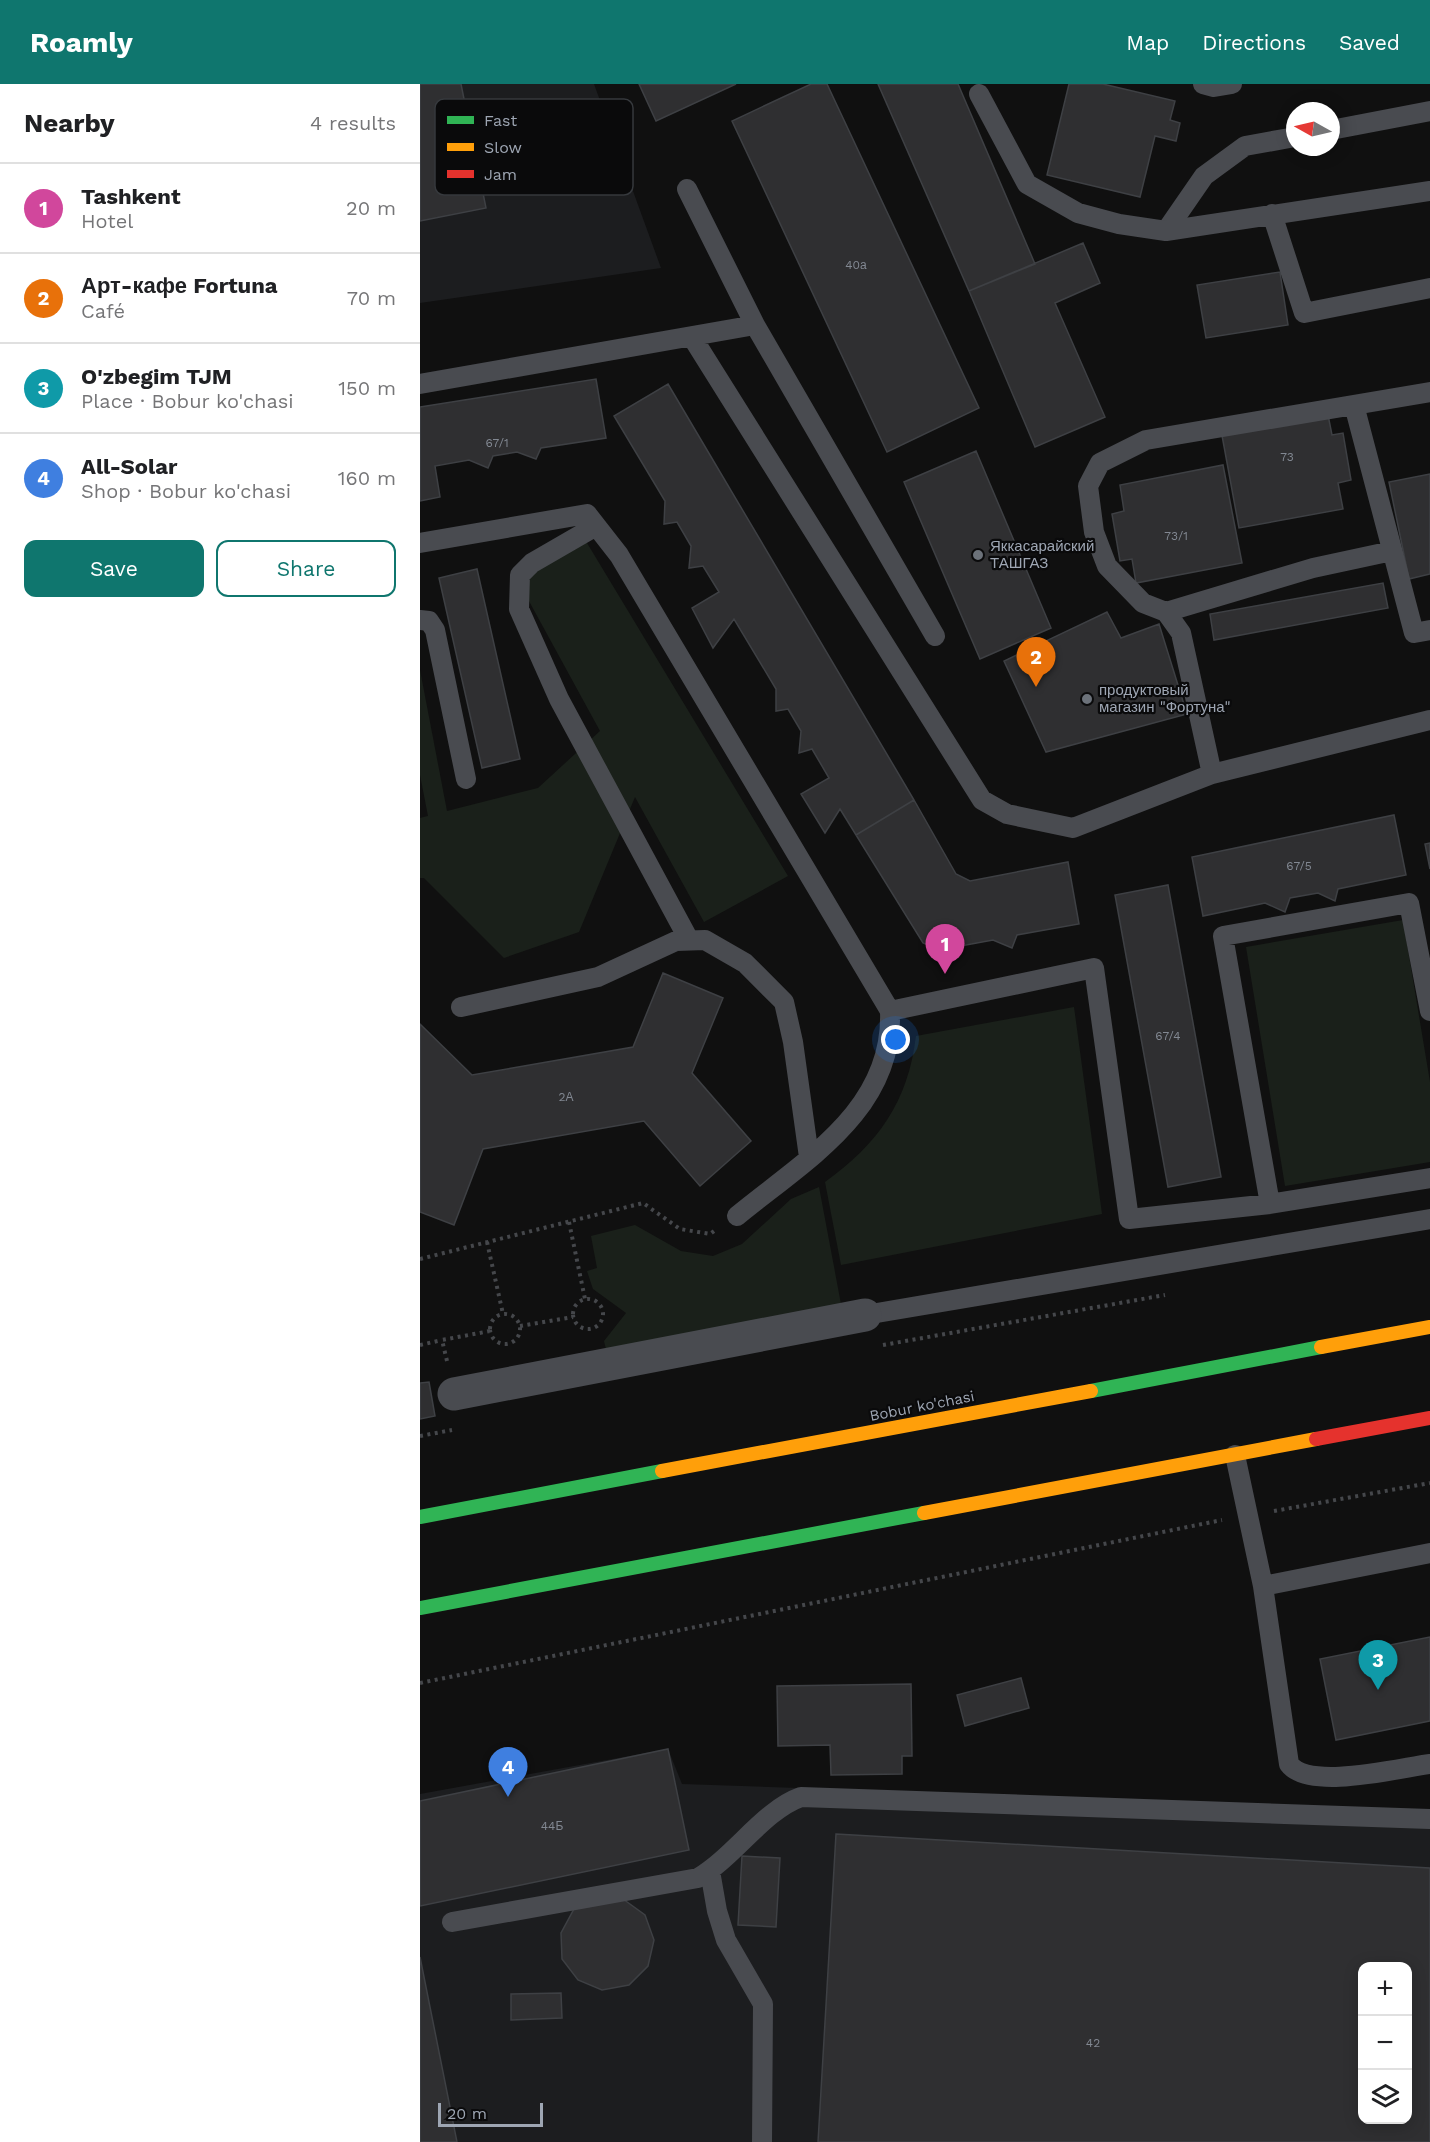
<!DOCTYPE html>
<html lang="en">
<head>
<meta charset="utf-8">
<style>
  :root { --surface:#fff; --page:#f2f2f2; --text:#202124; --muted:#757577; --line:#e0e0e0; --accent:#0f766e }
  body { margin:0; font-family:"Work Sans",sans-serif; background:var(--page); color:var(--text) }
  .controls { position:absolute; right:18px; bottom:18px; display:grid; overflow:hidden; border-radius:12px; box-shadow:0 3px 15px #0003 }
  .controls button { width:54px; height:54px; display:grid; place-items:center; padding:0; border:0; border-bottom:2px solid var(--line); background:var(--surface); color:var(--text); font:30px sans-serif }
  .compass { position:absolute; left:866px; top:18px; width:54px; height:54px; border-radius:50%; background:var(--surface); box-shadow:0 3px 15px #0003; rotate:278deg }
  .scale { position:absolute; left:18px; bottom:15px; width:105px; box-sizing:border-box; padding-left:6px; border:3px solid #9ea6b3; border-top:0; font-size:16px; line-height:21px; white-space:nowrap; color:#9ea6b3; -webkit-text-stroke:4px #0a0a0b; paint-order:stroke }
  .you { position:absolute; left:476px; top:956px; width:21px; height:21px; margin:-15px; border:4px solid #fff; border-radius:50%; background:#1a73e8; box-shadow:0 0 0 9px #1a73e833 }
  .badge { display:grid; place-items:center; width:39px; height:39px; border-radius:50%; background:var(--accent); color:#fff; font-size:20px; font-weight:700 }
  .pin { position:absolute; translate:-50% -50px; filter:drop-shadow(0 2px 3px #0008) }
  .pin::after { content:''; position:absolute; top:32px; width:21px; height:18px; background:inherit; clip-path:polygon(0 0,100% 0,50% 100%) }
  .list { margin:0; padding:0; list-style:none }
  h2 { display:flex; justify-content:space-between; align-items:center; height:78px; margin:0; padding:0 24px; font-size:26px }
  h2 small { font-size:20px; font-weight:400; color:var(--muted) }
  .list li { display:grid; grid-template-columns:39px 1fr auto; gap:18px; align-items:center; box-sizing:border-box; height:90px; padding:0 24px; border-top:2px solid var(--line) }
  .list b { display:block; font-size:22px; white-space:nowrap }
  .list p { margin:0; font-size:20px; white-space:nowrap; color:var(--muted) }
  .list em { font-size:20px; font-style:normal; color:var(--muted) }
  .actions { display:flex; gap:12px; padding:18px 24px }
  .actions a { flex:1; padding:14px 0; border:2px solid var(--accent); border-radius:12px; text-align:center; font-size:21px; color:var(--accent) }
  .actions .main { background:var(--accent); color:#fff }
  .icon { flex:none; width:33px; height:33px; fill:none; stroke:currentColor; stroke-width:2; stroke-linecap:round; stroke-linejoin:round }
  .map { position:relative; flex:none; width:1010px; height:2058px; overflow:hidden }
  header { display:flex; align-items:center; gap:36px; box-sizing:border-box; height:84px; padding:0 30px; background:var(--accent); color:#fff }
  header strong { font-size:28px }
  nav { display:flex; gap:33px; margin-inline-start:auto; font-size:21px }
  main { display:flex }
  aside { flex:1; background:var(--surface) }
  .map>svg:first-child { display:block }
  .built { fill:#1c1d1f; fill-rule:evenodd }
  .green { fill:#1a201a }
  .building { fill:#2f2f31; stroke:#3e4044; stroke-width:1.5; fill-rule:evenodd }
  .lines { fill:none; stroke-linecap:round; stroke-linejoin:round }
  .path { stroke:#45474b; stroke-width:4; stroke-dasharray:3 4.5; stroke-linecap:butt }
  .lane { stroke:#494b50; stroke-width:20 }
  .street { stroke:#494b50; stroke-width:33 }
  .fast { stroke:#30b455; stroke-width:14 }
  .slow { stroke:#ff9f0a; stroke-width:14 }
  .jam { stroke:#e5322d; stroke-width:14 }
  .poi-dot { fill:#6c727a; stroke:#0a0a0b; stroke-width:2 }
  .labels { text-anchor:middle; dominant-baseline:central; stroke-width:4.5; stroke-linejoin:round; paint-order:stroke }
  .number-label { font-size:12px; fill:#828892 }
  .poi-label { font-size:15px; fill:#9ea6b3; stroke:#0a0a0b; text-anchor:start }
  .street-label { font-size:15px; fill:#9ea6b3; stroke:#0a0a0b }
  .key { fill:#0a0a0b; stroke:#36393d; stroke-width:1.5 }
  .key-label { font-size:16px; fill:#9ea6b3 }
</style>
</head>
<body>
<header>
<strong>Roamly</strong>
<nav><a>Map</a><a>Directions</a><a>Saved</a></nav>
</header>
<main>
<aside>
<h2>Nearby<small>4 results</small></h2>
<ul class="list">
<li><span class="badge" style="background:#d1479c">1</span><div><b>Tashkent</b><p>Hotel</p></div><em>20 m</em></li>
<li><span class="badge" style="background:#e8710a">2</span><div><b>Арт-кафе Fortuna</b><p>Café</p></div><em>70 m</em></li>
<li><span class="badge" style="background:#0f9aa8">3</span><div><b>O'zbegim TJM</b><p>Place · Bobur ko'chasi</p></div><em>150 m</em></li>
<li><span class="badge" style="background:#3f7fe0">4</span><div><b>All-Solar</b><p>Shop · Bobur ko'chasi</p></div><em>160 m</em></li>
</ul>
<div class="actions"><a class="main">Save</a><a>Share</a></div>
</aside>
<div class="map">
<svg width="1010" height="2058" viewBox="0 0 1010 2058">
  <rect width="100%" height="100%" fill="#101010"/>
  <path class="built" d="M0 0H174L241 184 0 219Z
    M248 1665 262 1700 1010 1726V2058H0V1710ZM942 1882H988V2036H942Z"/>
  <path class="green" d="M164 454 368 792 284 838 215 713 159 848 84 874 4 794H0V734L8 732 0 691V586L27 727 118 704 180 647 98 497Z
    M983 836 1010 998V1078L865 1102 826 863Z
    M654 923 682 1130 421 1181 405 1098C458 1060 488 1018 496 952Z
    M399 1103 421 1220 187 1269 184 1257 206 1229 173 1205 167 1187 177 1184 171 1152 215 1141 261 1167 293 1172 322 1160 371 1115Z"/>
  <path class="building" d="M0 0H41L66 124 0 137Z
    M219 0H316L236 37Z
    M391 0H407L559 324 467 368 312 37Z
    M458 0H538L615 180 549 207Z
    M649 0H683L755 17 750 36 760 39 756 57 735 52 720 113 627 91Z
    M663 159 680 199 635 219 685 333 615 363 549 207Z
    M860 188 868 241 786 254 777 201Z
    M176 295 186 354 121 364 116 375 97 368 73 372 68 384 49 376 15 382 20 413 0 417V323Z
    M248 300 494 716 436 751 420 725 405 749 381 710 409 694 392 665 379 669 381 647 368 625 356 627V605L314 535 293 564 272 524 299 508 283 482 269 484 271 462 257 438 244 440 245 417 194 332Z
    M907 326 912 351 923 349 931 396 918 399 923 425 819 444 801 346Z
    M556 367 631 544 560 575 484 398Z
    M803 381 822 479 716 499 712 475 700 477 692 430 704 427 700 401Z
    M1010 390V490L989 495 969 398Z
    M57 485 100 675 62 684 19 494Z
    M963 499 968 524 794 556 790 530Z
    M687 528 701 554 739 540 767 630 626 668 584 577Z
    M494 716 536 790 550 797 648 778 659 840 597 851 592 864 573 856 519 866 503 859 436 751Z
    M974 731 986 791 918 805 915 817 898 809 870 814 865 828 845 819 783 832 772 773Z
    M1010 759V785L1005 760Z
    M748 801 801 1093 748 1103 695 811Z
    M243 889 303 914 272 989 331 1057 280 1102 224 1037 63 1065 34 1141 0 1128V940L52 991 213 963Z
    M9 1298 15 1332 0 1335V1299Z
    M1010 1553V1637L916 1656 900 1575Z
    M601 1594 609 1624 545 1642 537 1611Z
    M491 1600 492 1672H482V1690L411 1691 410 1661 358 1662 357 1602Z
    M248 1665 269 1766 0 1822V1717Z
    M416 1750 1010 1784V2058H398ZM942 1882H988V2036H942Z
    M322 1772 360 1774 356 1843 318 1841Z
    M203 1815 225 1831 234 1856 228 1882 209 1901 182 1906 158 1896 142 1875 141 1849 154 1825Z
    M0 1873 37 2058H0Z
    M141 1909 142 1934 91 1936V1910Z"/>
  <g class="lines">
    <path class="path" d="M149 1138 165 1215
      M67 1158 83 1230
      M0 1175 223 1119 260 1145 290 1150 294 1147
      M153 1230a15 15 0 1 1 30 0a15 15 0 1 1-30 0Z
      M70 1245a15 15 0 1 1 30 0a15 15 0 1 1-30 0Z
      M100 1242 153 1233
      M0 1261 22 1256
      M463 1261 745 1211
      M27 1277 22 1256 70 1247
      M0 1352 32 1346
      M854 1427 1010 1399
      M0 1599 802 1436"/>
    <path class="lane" d="M783 0 794 3 812 0
      M559 10 607 100 658 129 699 140 746 147 1010 107
      M911 46 1010 27
      M267 105 335 241 515 552
      M852 130 884 229 1010 204
      M746 147 784 92 825 62 875 53
      M272 253 562 716 587 730 653 744 792 690 1010 636
      M0 300 335 241
      M934 321 994 549 1010 546
      M176 442 112 479 100 491 99 525 139 615 269 856
      M0 459 167 430 199 471 470 927
      M746 528 893 484 972 467
      M0 536 9 537 15 546 46 695
      M792 690 761 549 746 528 723 519 687 482 674 448 668 402 680 379 726 356 1010 308
      M41 923 178 893 256 857 285 856 325 879 364 918 373 958 389 1073
      M850 1120 803 852 989 819 1010 927
      M317 1132C385 1076 474 1026 470 927L674 884 709 1135 850 1120 1010 1094
      M445 1231 1010 1135
      M815 1371 843 1502 869 1680C889 1707 979 1684 1010 1680
      M843 1502 1010 1469
      M290 1787 297 1827 306 1856 343 1920 342 2058
      M32 1838 278 1794C315 1772 344 1726 381 1713L1010 1735"/>
    <path class="street" d="M34 1310 445 1231"/>
    <path class="fast" d="M671 1307 901 1263
      M0 1433 242 1387
      M0 1524 504 1429"/>
    <path class="slow" d="M901 1263 1010 1243
      M242 1387 671 1307
      M504 1429 896 1355"/>
    <path class="jam" d="M896 1355 1010 1334"/>
  </g>
  <g class="poi-dot">
    <circle cx="558" cy="471" r="6"/>
    <circle cx="667" cy="615" r="6"/>
  </g>
  <g class="labels">
    <g class="number-label">
      <text x="436" y="181">40а</text>
      <text x="77" y="359">67/1</text>
      <text x="867" y="373">73</text>
      <text x="756" y="452">73/1</text>
      <text x="879" y="782">67/5</text>
      <text x="748" y="952">67/4</text>
      <text x="146" y="1013">2А</text>
      <text x="132" y="1742">44Б</text>
      <text x="673" y="1959">42</text>
    </g>
    <g class="poi-label">
      <text x="570" y="462">Яккасарайский<tspan x="570" dy="17">ТАШГАЗ</tspan></text>
      <text x="679" y="606">продуктовый<tspan x="679" dy="17">магазин "Фортуна"</tspan></text>
    </g>
    <g class="street-label">
      <text transform="translate(502 1322) rotate(-11)">Bobur ko'chasi</text>
    </g>
  </g>
  <rect x="15" y="15" width="198" height="96" rx="9" class="key"/>
  <rect x="27" y="32" width="27" height="8" fill="#30b455"/>
  <rect x="27" y="59" width="27" height="8" fill="#ff9f0a"/>
  <rect x="27" y="86" width="27" height="8" fill="#e5322d"/>
  <g class="key-label">
    <text x="64" y="42">Fast</text>
    <text x="64" y="69">Slow</text>
    <text x="64" y="96">Jam</text>
  </g>
</svg>
<div class="controls">
<button>+</button>
<button>−</button>
<button><svg class="icon" aria-label="layers" viewBox="0 0 24 24"><path d="M12 4l9 5-9 5-9-5zM3 14l9 5 9-5"/></svg></button>
</div>
<svg class="compass" viewBox="-18 -18 36 36"><path d="M0-13l5 13h-10z" fill="#e53935"/><path d="M0 13l5-13h-10z" fill="#757577"/></svg>
<div class="scale">20 m</div>
<div class="you"></div>
<div class="pin badge" style="left:525px;top:890px;background:#d1479c">1</div>
<div class="pin badge" style="left:616px;top:603px;background:#e8710a">2</div>
<div class="pin badge" style="left:958px;top:1606px;background:#0f9aa8">3</div>
<div class="pin badge" style="left:88px;top:1713px;background:#3f7fe0">4</div>
</div>
</main>
</body>
</html>
